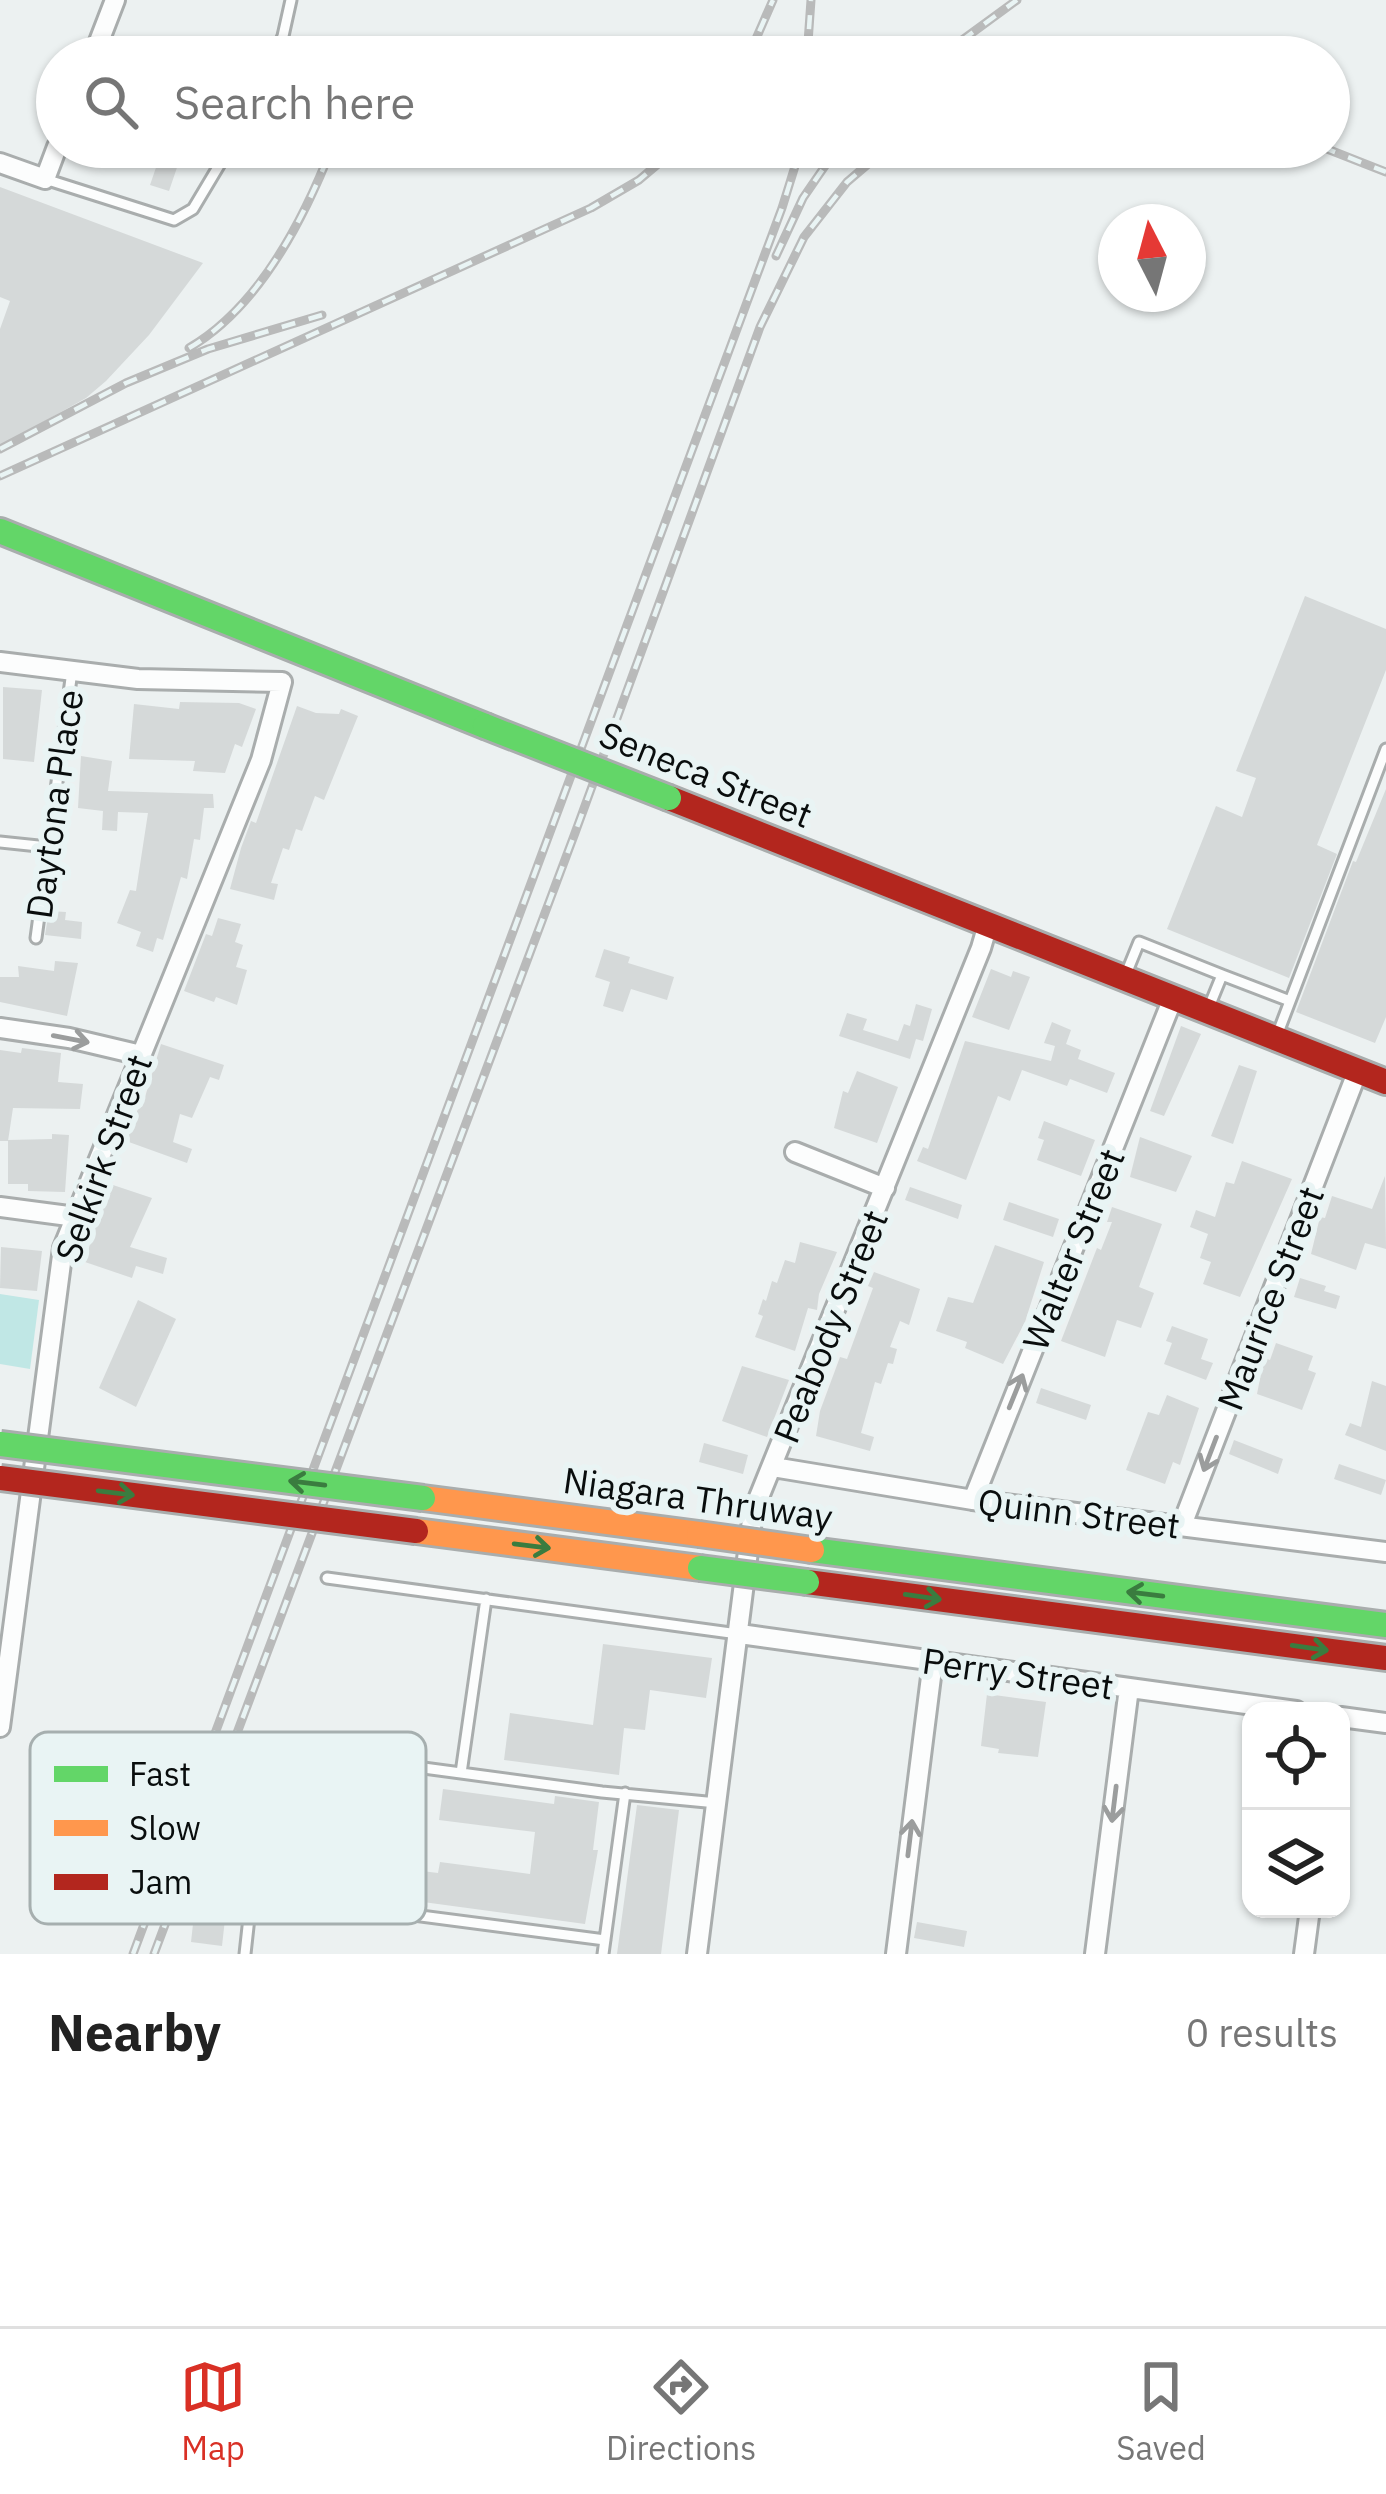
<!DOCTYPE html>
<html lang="en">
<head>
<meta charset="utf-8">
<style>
  :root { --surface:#fff; --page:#f6f6f6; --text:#222; --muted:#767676; --line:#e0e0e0; --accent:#d93025 }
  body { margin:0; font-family:"IBM Plex Sans",sans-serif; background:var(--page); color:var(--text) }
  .controls { position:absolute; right:36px; bottom:36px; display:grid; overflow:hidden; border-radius:24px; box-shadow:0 3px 9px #0004 }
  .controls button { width:108px; height:108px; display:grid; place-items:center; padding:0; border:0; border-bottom:3px solid var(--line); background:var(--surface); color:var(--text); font:60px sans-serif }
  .compass { position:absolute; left:1098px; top:204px; width:108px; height:108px; border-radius:50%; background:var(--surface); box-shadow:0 3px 9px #0004; rotate:354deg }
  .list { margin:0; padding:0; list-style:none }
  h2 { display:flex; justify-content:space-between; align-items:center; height:156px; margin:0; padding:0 48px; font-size:51px }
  h2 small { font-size:39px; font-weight:400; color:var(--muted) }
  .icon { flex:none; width:66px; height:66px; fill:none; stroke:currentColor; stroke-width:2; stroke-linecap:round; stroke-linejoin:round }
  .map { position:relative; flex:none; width:1386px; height:1954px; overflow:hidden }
  .search { position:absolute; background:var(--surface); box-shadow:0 3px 9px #0004; left:36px; right:36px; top:36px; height:132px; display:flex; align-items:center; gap:30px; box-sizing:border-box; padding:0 42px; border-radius:66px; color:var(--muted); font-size:45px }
  .sheet { height:372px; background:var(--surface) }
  nav { display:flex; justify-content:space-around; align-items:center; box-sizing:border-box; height:168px; border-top:3px solid var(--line); background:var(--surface); font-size:33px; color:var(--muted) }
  nav a { display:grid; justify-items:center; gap:6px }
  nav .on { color:var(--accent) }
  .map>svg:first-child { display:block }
  .green { fill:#c0e7e5 }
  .building { fill:#d5d9d9 }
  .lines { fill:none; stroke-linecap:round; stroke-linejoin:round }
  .lane-casing { stroke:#a9adad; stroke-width:15 }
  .street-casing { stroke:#a9adad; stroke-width:24 }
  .fast-casing { stroke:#a9adad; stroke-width:30 }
  .slow-casing { stroke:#a9adad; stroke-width:30 }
  .jam-casing { stroke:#a9adad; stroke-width:30 }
  .lane { stroke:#fcfdfd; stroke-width:9 }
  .street { stroke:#fcfdfd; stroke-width:18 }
  .fast { stroke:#63d668; stroke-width:24 }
  .slow { stroke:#ff974d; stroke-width:24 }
  .jam { stroke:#b3261e; stroke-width:24 }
  .rail-casing { stroke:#b9baba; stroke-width:9 }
  .rail { stroke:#e9f4f4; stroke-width:4.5; stroke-dasharray:14; stroke-linecap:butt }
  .fast-bridge-casing { stroke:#a9adad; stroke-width:30; stroke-linecap:butt }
  .slow-bridge-casing { stroke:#a9adad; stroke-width:30; stroke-linecap:butt }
  .jam-bridge-casing { stroke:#a9adad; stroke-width:30; stroke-linecap:butt }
  .fast-bridge { stroke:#63d668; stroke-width:24 }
  .slow-bridge { stroke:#ff974d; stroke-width:24 }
  .jam-bridge { stroke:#b3261e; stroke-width:24 }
  .oneway { stroke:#9b9d9d }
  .oneway2 { stroke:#3a7c3f }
  .labels { text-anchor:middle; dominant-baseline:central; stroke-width:12; stroke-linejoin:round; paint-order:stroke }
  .street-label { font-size:36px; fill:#090d0d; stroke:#e9f4f4 }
  .key { fill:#e9f4f4; stroke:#a6afaf; stroke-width:3 }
  .key-label { font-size:33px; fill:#090d0d }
</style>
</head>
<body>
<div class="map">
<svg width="1386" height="1954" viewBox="0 0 1386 1954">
  <rect width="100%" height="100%" fill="#ecf1f1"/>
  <path class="green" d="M0 1294 39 1300 30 1369 0 1364Z"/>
  <path class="building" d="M163 147H184L169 191 150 185Z
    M0 187 203 263 149 335 106 381 86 398 0 446V329L10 301 0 297Z
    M1305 596 1386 629V670L1317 845 1337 854 1289 978 1167 929 1216 806 1242 817 1256 778 1236 771Z
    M3 687 42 690 34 762 3 759Z
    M180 702 239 703 256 709 242 747 235 744 225 773 193 771 195 761 129 759 134 704 179 709Z
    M297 706 316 713 339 714 341 709 358 716 324 800 315 796 302 831 296 829 289 850 283 848 271 883 278 884 274 900 230 889 241 848 251 821 256 823Z
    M81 756 112 761 108 791 213 794 214 808H204L200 840 194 839 187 879 181 877 163 940 157 938 153 952 136 946 141 932 117 923 130 890 136 891 148 813 118 812 117 831 102 830 103 811 78 808Z
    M1386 789V1017L1375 1043 1296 1012 1353 861 1356 862Z
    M49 911 66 912 65 920 82 922 81 939 45 935Z
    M218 918 241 924 235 942 243 945 236 967 247 970 237 1005 216 997 214 1002 184 991 206 934 212 936Z
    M604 949 630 957 628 963 674 977 667 1000 631 989 623 1012 603 1006 610 982 595 977Z
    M55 961 78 963 67 1016 0 1002V977H19L18 966 54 971Z
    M991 969 1011 977 1013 971 1030 977 1009 1030 972 1017Z
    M916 1004 932 1009 923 1041 916 1039 910 1059 839 1036 847 1013 867 1019 863 1030 898 1041 904 1024 910 1026Z
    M1052 1022 1071 1030 1066 1044 1081 1050 1078 1059 1115 1073 1107 1093 1070 1079 1067 1086 1022 1070 1010 1101 998 1096 966 1180 917 1161 923 1147 928 1149 965 1041 1051 1061 1055 1046 1044 1043Z
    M1181 1026 1201 1034 1164 1116 1150 1111Z
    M161 1044 224 1065 219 1080 210 1077 192 1118 180 1114 173 1142 192 1149 187 1163 126 1141 139 1106 142 1107Z
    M22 1048 61 1053 58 1082 83 1084 80 1109 13 1108 8 1141H0V1050L21 1053Z
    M1239 1065 1257 1071 1233 1144 1211 1136Z
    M857 1071 898 1087 877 1143 834 1128 843 1091 848 1093Z
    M1044 1121 1095 1140 1081 1176 1037 1160 1044 1140 1038 1138Z
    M52 1134 69 1135 65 1192 28 1191V1184H8V1140L52 1139Z
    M1140 1137 1192 1156 1176 1192 1130 1177Z
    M1242 1161 1292 1179 1240 1297 1203 1284 1211 1262 1200 1258 1208 1234 1190 1227 1196 1210 1215 1217 1226 1182 1234 1184Z
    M1385 1176 1386 1249 1365 1243 1356 1270 1311 1254 1320 1217 1325 1218 1332 1196 1372 1209Z
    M107 1183 152 1198 130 1247 167 1258 163 1274 136 1266 132 1278 85 1262Z
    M910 1187 962 1205 958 1219 905 1200Z
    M1009 1202 1059 1219 1053 1237 1003 1220Z
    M1112 1207 1162 1224 1139 1287 1154 1293 1141 1328 1117 1320 1105 1357 1061 1341 1097 1248 1101 1250 1112 1222H1107Z
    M800 1242 837 1252 819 1294 817 1310 808 1308 795 1351 755 1337 763 1316 758 1314 763 1299 766 1301 772 1281 777 1283 785 1260 795 1263Z
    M995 1245 1044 1262 1025 1322 1003 1364 965 1348 967 1342 936 1331 948 1297 973 1303Z
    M1 1247 42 1251 37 1291 0 1288Z
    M874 1272 920 1289 909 1325 900 1321 890 1347 897 1349 893 1364 888 1363 881 1384 875 1382 861 1433 874 1437 870 1451 816 1436 820 1411 840 1357 847 1359 873 1288 868 1286Z
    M1300 1278 1326 1286 1324 1291 1340 1296 1336 1309 1294 1297Z
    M138 1300 176 1319 136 1407 99 1388Z
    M1172 1326 1208 1339 1201 1359 1213 1363 1206 1380 1164 1364 1172 1343 1166 1341Z
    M1276 1343 1313 1356 1308 1370 1316 1373 1302 1410 1257 1394 1264 1358 1270 1360Z
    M742 1366 789 1380 767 1437 722 1421Z
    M1372 1381 1386 1386V1451L1345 1435 1350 1423 1361 1427Z
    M1041 1388 1091 1405 1086 1420 1036 1403Z
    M1167 1395 1199 1408 1180 1465 1173 1462 1165 1484 1126 1470 1148 1412 1159 1415Z
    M1234 1440 1283 1459 1278 1474 1229 1454Z
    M704 1443 748 1455 743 1474 699 1462Z
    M1339 1464 1386 1480 1381 1495 1334 1479Z
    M603 1644 712 1658 706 1698 650 1690 645 1730 624 1728 619 1775 504 1760 510 1713 593 1725Z
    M987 1694 1046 1702 1038 1757 998 1753 999 1749 981 1746Z
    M443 1789 554 1804 555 1796 599 1802 593 1850H598L585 1924 386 1897 390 1867 438 1873 440 1862 530 1874 535 1832 439 1820Z
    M637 1805 679 1810 661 1954H617Z
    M206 1860 225 1862 220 1900 227 1901 222 1946 191 1942 196 1897 201 1898Z
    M917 1922 967 1931 964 1947 914 1938Z"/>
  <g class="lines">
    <g class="lane-casing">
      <path id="lane" d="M274 57 283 36 291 0
        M45 179 174 220 193 209 230 147
        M0 842 48 847
        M36 938 72 671
        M1126 974 1139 942 1222 975 1209 1007
        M1222 975 1290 1001
        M1276 1038 1386 749
        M327 1578 738 1634
        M461 1773 486 1599
        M362 1890 375 1761
        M252 1894 605 1940
        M245 1954 267 1754 297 1751 602 1792 717 1803
        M603 1954 625 1793"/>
    </g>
    <g class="street-casing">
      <path id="street" d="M93 57 115 0
        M0 163 45 179 57 147
        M0 662 138 679 282 682 261 760 63 1248 0 1727
        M0 1028 69 1038 141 1055
        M795 1152 885 1188
        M0 1207 76 1217
        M773 1467 973 1500 1386 1552
        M973 1500 1173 998
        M1182 1525 1358 1070
        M740 1634 1296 1711
        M1341 1717 1386 1723
        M697 1954 753 1512 981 948 988 924
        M896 1954 933 1661
        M1095 1954 1129 1688
        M1304 1954 1310 1909"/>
    </g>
    <g class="fast-casing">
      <path id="fast" d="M0 531 485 726
        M812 1550 1386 1625"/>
    </g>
    <g class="slow-casing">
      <path id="slow" d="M423 1498 699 1534
        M416 1531 700 1568"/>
    </g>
    <g class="jam-casing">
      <path id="jam" d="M669 798 1386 1082
        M807 1582 1386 1658"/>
    </g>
    <use href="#lane" class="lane"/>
    <use href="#street" class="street"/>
    <use href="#fast" class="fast"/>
    <use href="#slow" class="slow"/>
    <use href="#jam" class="jam"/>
    <g class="rail-casing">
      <path id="rail" d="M748 57 773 0
        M807 57 811 0
        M939 57 1017 0
        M1322 147 1386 172
        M776 256 803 198 838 147
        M189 348C258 308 304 219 332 147
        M0 449 126 383 208 349 322 315
        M0 476 591 208 639 180 678 147
        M133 1954 782 208 801 147
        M154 1954 575 833 760 327 804 237 847 182 888 147"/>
    </g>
    <use href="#rail" class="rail"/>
    <g class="fast-bridge-casing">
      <path id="fast-bridge" d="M485 726 669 798
        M0 1444 423 1498
        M700 1568 807 1582"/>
    </g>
    <g class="slow-bridge-casing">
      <path id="slow-bridge" d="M699 1534 812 1550"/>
    </g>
    <g class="jam-bridge-casing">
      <path id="jam-bridge" d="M0 1478 416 1531"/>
    </g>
    <use href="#fast-bridge" class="fast-bridge"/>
    <use href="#slow-bridge" class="slow-bridge"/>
    <use href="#jam-bridge" class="jam-bridge"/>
  </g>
  <defs><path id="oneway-shaft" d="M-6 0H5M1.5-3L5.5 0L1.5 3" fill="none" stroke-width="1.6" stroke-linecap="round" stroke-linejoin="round" transform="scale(3)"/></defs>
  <g class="oneway">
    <use href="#oneway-shaft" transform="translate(71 1039) rotate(11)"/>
    <use href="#oneway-shaft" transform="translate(1016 1391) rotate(-68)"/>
    <use href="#oneway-shaft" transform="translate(1210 1454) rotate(111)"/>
    <use href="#oneway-shaft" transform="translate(1114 1804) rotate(97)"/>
    <use href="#oneway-shaft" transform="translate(910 1838) rotate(-83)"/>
  </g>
  <g class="oneway2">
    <use href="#oneway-shaft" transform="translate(307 1483) rotate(-173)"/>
    <use href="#oneway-shaft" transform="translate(116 1493) rotate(7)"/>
    <use href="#oneway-shaft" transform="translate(532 1546) rotate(7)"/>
    <use href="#oneway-shaft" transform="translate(1145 1594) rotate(-173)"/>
    <use href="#oneway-shaft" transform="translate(923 1597) rotate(8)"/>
    <use href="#oneway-shaft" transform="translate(1310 1648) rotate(8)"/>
  </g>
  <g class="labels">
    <g class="street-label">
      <text transform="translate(706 774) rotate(22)">Seneca Street</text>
      <text transform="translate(54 804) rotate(-82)">Daytona Place</text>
      <text transform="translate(103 1158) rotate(-70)">Selkirk Street</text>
      <text transform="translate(1073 1249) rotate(-68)">Walter Street</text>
      <text transform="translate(1270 1298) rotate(-69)">Maurice Street</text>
      <text transform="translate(830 1326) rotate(-68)">Peabody Street</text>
      <text transform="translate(698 1498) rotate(8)">Niagara Thruway</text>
      <text transform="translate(1079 1513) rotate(7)">Quinn Street</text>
      <text transform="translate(1018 1673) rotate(8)">Perry Street</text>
    </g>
  </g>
  <rect x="30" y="1732" width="396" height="192" rx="18" class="key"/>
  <rect x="54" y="1766" width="54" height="16" fill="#63d668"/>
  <rect x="54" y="1820" width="54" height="16" fill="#ff974d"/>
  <rect x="54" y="1874" width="54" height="16" fill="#b3261e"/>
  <g class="key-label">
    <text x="129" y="1786">Fast</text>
    <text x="129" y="1840">Slow</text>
    <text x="129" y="1894">Jam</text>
  </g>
</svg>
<div class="controls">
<button><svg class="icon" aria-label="locate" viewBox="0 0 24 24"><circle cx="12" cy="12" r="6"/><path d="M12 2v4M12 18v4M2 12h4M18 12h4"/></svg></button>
<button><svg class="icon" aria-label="layers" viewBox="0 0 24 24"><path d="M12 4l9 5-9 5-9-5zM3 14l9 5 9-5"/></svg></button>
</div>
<svg class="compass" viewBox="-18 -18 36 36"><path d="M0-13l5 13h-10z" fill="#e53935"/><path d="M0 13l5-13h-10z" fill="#767676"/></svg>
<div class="search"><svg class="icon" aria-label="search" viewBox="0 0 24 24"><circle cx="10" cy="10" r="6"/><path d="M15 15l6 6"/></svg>Search here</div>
</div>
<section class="sheet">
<h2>Nearby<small>0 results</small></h2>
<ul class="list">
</ul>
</section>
<nav>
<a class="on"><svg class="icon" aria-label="map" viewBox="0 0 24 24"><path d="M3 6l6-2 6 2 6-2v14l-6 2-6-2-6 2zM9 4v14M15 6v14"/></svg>Map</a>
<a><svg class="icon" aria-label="directions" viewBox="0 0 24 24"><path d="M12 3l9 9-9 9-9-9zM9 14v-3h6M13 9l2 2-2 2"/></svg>Directions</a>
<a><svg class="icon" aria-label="saved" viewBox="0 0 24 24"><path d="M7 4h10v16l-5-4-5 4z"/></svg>Saved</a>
</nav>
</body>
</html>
